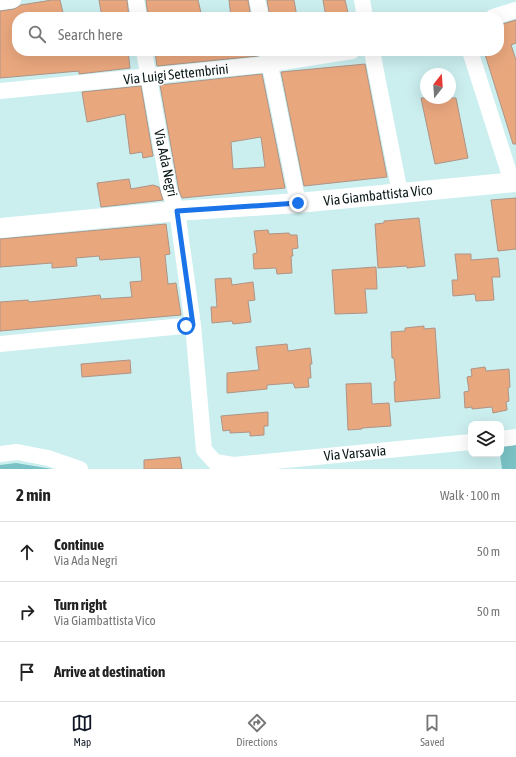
<!DOCTYPE html>
<html lang="en">
<head>
<meta charset="utf-8">
<style>
  :root { --surface:#fff; --page:#f6f6f6; --text:#222; --muted:#767676; --line:#e0e0e0; --accent:#111827 }
  body { margin:0; font-family:"Asap Condensed",sans-serif; background:var(--page); color:var(--text) }
  .controls { position:absolute; right:12px; bottom:12px; display:grid; overflow:hidden; border-radius:8px; box-shadow:0 4px 16px #0002 }
  .controls button { width:36px; height:36px; display:grid; place-items:center; padding:0; border:0; border-bottom:1px solid var(--line); background:var(--surface); color:var(--text); font:20px sans-serif }
  .compass { position:absolute; left:420px; top:68px; width:36px; height:36px; border-radius:50%; background:var(--surface); box-shadow:0 4px 16px #0002; rotate:17deg }
  .stop { position:absolute; width:12px; height:12px; margin:-9px; border:3px solid #1a73e8; border-radius:50%; background:#fff }
  .stop.end { background:#1a73e8; border-color:#fff; box-shadow:0 1px 4px #0008 }
  .list { margin:0; padding:0; list-style:none }
  h2 { display:flex; justify-content:space-between; align-items:center; height:52px; margin:0; padding:0 16px; font-size:17px }
  h2 small { font-size:13px; font-weight:400; color:var(--muted) }
  .list li { display:grid; grid-template-columns:26px 1fr auto; gap:12px; align-items:center; box-sizing:border-box; height:60px; padding:0 16px; border-top:1px solid var(--line) }
  .list b { display:block; font-size:15px; white-space:nowrap }
  .list p { margin:0; font-size:13px; white-space:nowrap; color:var(--muted) }
  .list em { font-size:13px; font-style:normal; color:var(--muted) }
  .icon { flex:none; width:22px; height:22px; fill:none; stroke:currentColor; stroke-width:2; stroke-linecap:round; stroke-linejoin:round }
  .map { position:relative; flex:none; width:516px; height:469px; overflow:hidden }
  .search { position:absolute; background:var(--surface); box-shadow:0 4px 16px #0002; left:12px; right:12px; top:12px; height:44px; display:flex; align-items:center; gap:10px; box-sizing:border-box; padding:0 14px; border-radius:16px; color:var(--muted); font-size:15px }
  .sheet { height:232px; background:var(--surface) }
  nav { display:flex; justify-content:space-around; align-items:center; box-sizing:border-box; height:56px; border-top:1px solid var(--line); background:var(--surface); font-size:11px; color:var(--muted) }
  nav a { display:grid; justify-items:center; gap:2px }
  nav .on { color:var(--accent) }
  .map>svg:first-child { display:block }
  .green { fill:#7ac2c5 }
  .building { fill:#e9a77e; stroke:#ad9486; fill-rule:evenodd }
  .lines { fill:none; stroke-linecap:round; stroke-linejoin:round }
  .minor { stroke:#fff; stroke-width:16 }
  .tertiary { stroke:#fff; stroke-width:20 }
  .route { stroke:#1a73e8; stroke-width:5 }
  .labels { text-anchor:middle; dominant-baseline:central; stroke-width:3.5; stroke-linejoin:round; paint-order:stroke }
  .street-label { font-size:14px; fill:#0c1919; stroke:#fff }
</style>
</head>
<body>
<div class="map">
<svg width="516" height="469" viewBox="0 0 516 469">
  <rect width="100%" height="100%" fill="#cbeeef"/>
  <path class="green" d="M516 443V469H502L500 454 501 445Z
    M16 463 52 469H0V465Z"/>
  <path class="building" d="M52 0H60L64 17H17V51H128L130 68 79 74V71L0 78V11L14 9 21 5Z
    M99 0H127L129 17H102Z
    M146 0H198L202 17H148Z
    M229 0H248L251 17H231Z
    M267 0H294L297 17H270Z
    M323 0H345L349 17H326Z
    M516 20V43L511 45 516 60V144H513L484 51H499V25Z
    M155 51H258V56L157 66Z
    M365 64 387 177 304 186 281 72Z
    M262 74 285 188 182 198 179 191 160 85ZM261 137 265 167 233 169 231 142Z
    M141 86 153 156 143 158 142 152 130 154 125 114 87 122 82 92Z
    M421 98H456L468 158 435 164Z
    M129 179 131 189 153 185 159 187 163 200 101 207 97 183Z
    M516 198V249L498 251 491 200Z
    M419 218 425 266 407 268V266L378 268 375 224 384 223V221Z
    M166 224 170 254 165 255 168 284 176 283 181 315 0 331V302L28 300 29 302 100 295 101 299 132 297 130 282 142 281 140 257 100 260 99 256 76 258 77 266 52 268V263L0 267V239Z
    M268 230 269 234 289 233 290 235H297L298 248 292 249 293 256H291L292 273 277 274 276 268 254 269 253 254 257 253 254 231Z
    M455 254H471V260L498 258 500 277H492L494 300 476 301 475 294 453 296 452 280H458Z
    M376 267 377 289H365L367 313 335 314 332 270Z
    M231 278 232 285 253 282 255 300 248 301 251 322 233 324 232 321 212 323 211 307H217L215 279Z
    M424 326V329L435 328 440 398 395 402 394 382 396 381 394 358H392L391 332 405 331V328Z
    M287 344 288 351 310 348 312 364H310L311 378H308L309 387 295 388 293 383 267 385V389L227 393V373L259 370 256 347Z
    M130 360 131 373 82 377 81 364Z
    M485 367 486 371 509 369 510 387 508 388 509 401 506 402 507 410 493 413 492 407 472 409V407L465 408 464 392 469 391 467 377 472 376 471 369Z
    M371 383 372 404 389 403 391 426 362 428V429L348 430 346 384Z
    M268 412V426H264V435L250 436V432L230 433V430L223 431 221 416Z
    M180 457 182 469H144V460Z"/>
  <g class="lines">
    <path class="minor" d="M136 0 139 17
      M257 0 261 17
      M362 0 365 17
      M0 2 13 0
      M493 17 516 10
      M144 51 169 190 177 211 193 325 204 450 215 462 234 465 471 442
      M267 51 298 203
      M372 51 400 193
      M470 51 512 182
      M0 91 270 64 352 51
      M0 344 193 325
      M501 439 516 437
      M0 454 17 452 48 458 80 469"/>
    <path class="tertiary" d="M0 228 177 211 298 203 516 182"/>
  </g>
  <g class="lines">
    <path class="route" d="M186 326 193 325 177 211 298 203"/>
  </g>
  <g class="labels">
    <g class="street-label">
      <text transform="translate(176 74) rotate(-6)">Via Luigi Settembrini</text>
      <text transform="translate(166 163) rotate(78)">Via Ada Negri</text>
      <text transform="translate(378 195) rotate(-6)">Via Giambattista Vico</text>
      <text transform="translate(355 453) rotate(-5)">Via Varsavia</text>
    </g>
  </g>
</svg>
<div class="controls">
<button><svg class="icon" aria-label="layers" viewBox="0 0 24 24"><path d="M12 4l9 5-9 5-9-5zM3 14l9 5 9-5"/></svg></button>
</div>
<svg class="compass" viewBox="-18 -18 36 36"><path d="M0-13l5 13h-10z" fill="#e53935"/><path d="M0 13l5-13h-10z" fill="#767676"/></svg>
<div class="stop" style="left:186px;top:326px"></div>
<div class="stop end" style="left:298px;top:203px"></div>
<div class="search"><svg class="icon" aria-label="search" viewBox="0 0 24 24"><circle cx="10" cy="10" r="6"/><path d="M15 15l6 6"/></svg>Search here</div>
</div>
<section class="sheet">
<h2>2 min<small>Walk · 100 m</small></h2>
<ul class="list">
<li><svg class="icon" aria-label="ahead" viewBox="0 0 24 24"><path d="M12 20V5M6 11l6-6 6 6"/></svg><div><b>Continue</b><p>Via Ada Negri</p></div><em>50 m</em></li>
<li><svg class="icon" aria-label="right" viewBox="0 0 24 24"><path d="M7 20v-9h11M14 6l5 5-5 5"/></svg><div><b>Turn right</b><p>Via Giambattista Vico</p></div><em>50 m</em></li>
<li><svg class="icon" aria-label="arrive" viewBox="0 0 24 24"><path d="M6 21V4h12l-3 4 3 4H6"/></svg><div><b>Arrive at destination</b></div></li>
</ul>
</section>
<nav>
<a class="on"><svg class="icon" aria-label="map" viewBox="0 0 24 24"><path d="M3 6l6-2 6 2 6-2v14l-6 2-6-2-6 2zM9 4v14M15 6v14"/></svg>Map</a>
<a><svg class="icon" aria-label="directions" viewBox="0 0 24 24"><path d="M12 3l9 9-9 9-9-9zM9 14v-3h6M13 9l2 2-2 2"/></svg>Directions</a>
<a><svg class="icon" aria-label="saved" viewBox="0 0 24 24"><path d="M7 4h10v16l-5-4-5 4z"/></svg>Saved</a>
</nav>
</body>
</html>
